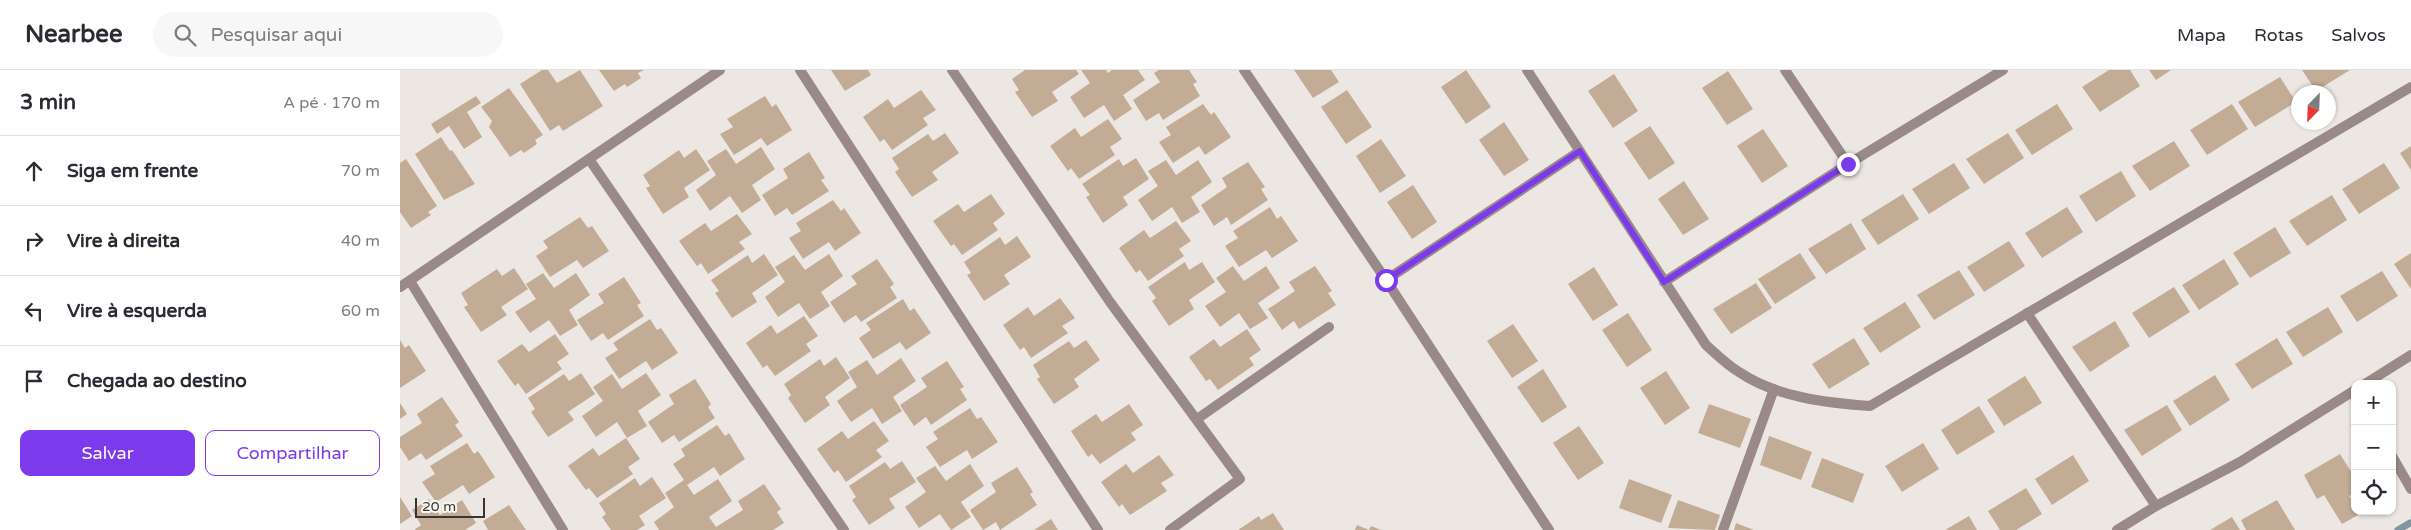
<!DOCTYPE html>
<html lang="pt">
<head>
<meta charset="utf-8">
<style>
  :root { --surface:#fff; --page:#f7f7f7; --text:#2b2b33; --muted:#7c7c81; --line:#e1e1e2; --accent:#7c3aed }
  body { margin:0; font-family:"Varela Round",sans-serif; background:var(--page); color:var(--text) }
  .controls { position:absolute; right:15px; bottom:15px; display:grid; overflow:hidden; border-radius:10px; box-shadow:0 1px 4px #0004 }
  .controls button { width:45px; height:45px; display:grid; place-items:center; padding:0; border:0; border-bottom:1px solid var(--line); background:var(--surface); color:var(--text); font:25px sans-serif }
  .compass { position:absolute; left:1891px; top:15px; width:45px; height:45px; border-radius:50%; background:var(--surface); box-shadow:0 1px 4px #0004; rotate:203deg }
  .scale { position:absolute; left:15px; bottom:12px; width:70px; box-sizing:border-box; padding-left:5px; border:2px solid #373533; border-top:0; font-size:14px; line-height:18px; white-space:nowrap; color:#373533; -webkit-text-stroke:4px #f9f4ef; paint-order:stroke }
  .stop { position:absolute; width:15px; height:15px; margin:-11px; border:4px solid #7c3aed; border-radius:50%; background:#fff }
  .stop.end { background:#7c3aed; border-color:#fff; box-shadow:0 1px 5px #0008 }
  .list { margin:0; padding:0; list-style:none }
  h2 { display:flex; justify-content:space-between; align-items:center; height:65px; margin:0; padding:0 20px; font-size:21px }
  h2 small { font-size:16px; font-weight:400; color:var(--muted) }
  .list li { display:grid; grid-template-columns:32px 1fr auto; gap:15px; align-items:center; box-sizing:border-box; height:70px; padding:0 20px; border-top:1px solid var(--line) }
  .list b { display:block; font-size:19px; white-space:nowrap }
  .list em { font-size:16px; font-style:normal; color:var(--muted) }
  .actions { display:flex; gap:10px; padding:15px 20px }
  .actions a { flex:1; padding:11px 0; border:1px solid var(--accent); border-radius:10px; text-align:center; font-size:18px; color:var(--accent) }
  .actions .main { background:var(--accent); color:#fff }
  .icon { flex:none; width:28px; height:28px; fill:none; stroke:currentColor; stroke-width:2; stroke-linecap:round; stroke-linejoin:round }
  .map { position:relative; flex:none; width:2011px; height:460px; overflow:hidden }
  header { display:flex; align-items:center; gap:30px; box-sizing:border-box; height:70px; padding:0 25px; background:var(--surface); border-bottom:1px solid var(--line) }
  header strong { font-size:24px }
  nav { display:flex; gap:28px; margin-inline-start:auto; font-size:18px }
  .search { width:350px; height:45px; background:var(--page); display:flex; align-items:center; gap:12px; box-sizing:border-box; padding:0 18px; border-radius:28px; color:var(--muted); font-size:19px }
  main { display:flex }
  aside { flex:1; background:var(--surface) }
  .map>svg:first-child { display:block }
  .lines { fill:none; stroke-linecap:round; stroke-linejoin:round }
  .stream { stroke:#7f95a0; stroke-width:7 }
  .building { fill:#c3ac95 }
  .minor { stroke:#998a87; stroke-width:10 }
  .route { stroke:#7c3aed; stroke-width:6 }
</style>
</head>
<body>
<header>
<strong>Nearbee</strong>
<div class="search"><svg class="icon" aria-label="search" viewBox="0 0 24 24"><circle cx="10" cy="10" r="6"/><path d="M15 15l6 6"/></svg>Pesquisar aqui</div>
<nav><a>Mapa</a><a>Rotas</a><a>Salvos</a></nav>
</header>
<main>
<aside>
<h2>3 min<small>A pé · 170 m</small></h2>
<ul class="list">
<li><svg class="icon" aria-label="ahead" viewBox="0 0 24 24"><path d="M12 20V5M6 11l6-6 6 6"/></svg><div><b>Siga em frente</b></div><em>70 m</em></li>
<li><svg class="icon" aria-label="right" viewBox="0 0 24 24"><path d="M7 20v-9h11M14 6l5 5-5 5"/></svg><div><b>Vire à direita</b></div><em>40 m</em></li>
<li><svg class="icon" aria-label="left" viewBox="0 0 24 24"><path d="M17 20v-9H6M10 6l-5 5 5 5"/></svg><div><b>Vire à esquerda</b></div><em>60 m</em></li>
<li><svg class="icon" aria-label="arrive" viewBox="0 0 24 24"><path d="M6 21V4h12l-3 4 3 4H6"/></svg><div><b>Chegada ao destino</b></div></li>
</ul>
<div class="actions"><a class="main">Salvar</a><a>Compartilhar</a></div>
</aside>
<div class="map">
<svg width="2011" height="460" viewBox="0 0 2011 460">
  <rect width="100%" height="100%" fill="#ece7e2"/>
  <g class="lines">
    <path class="stream" d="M1998 460 2010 453"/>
  </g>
  <path class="building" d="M142 0H148L157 13 180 0 203 36 163 61 159 55 150 61 120 14Z
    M199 0H244L238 3 241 8 227 17 225 14 214 21Z
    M431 0H468L471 5 445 21Z
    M625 0H676L679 4 652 22 658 31 632 47 615 22 619 20 612 9Z
    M681 0H706L708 3 712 0H738L745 10 723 25 732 39 714 51 704 35 684 48 670 27 690 13Z
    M759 0H789L797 12 793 14 800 26 763 50 759 43 746 51 733 30 760 12 754 3Z
    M894 0H931L939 12 913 28Z
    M1066 0 1091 37 1066 54 1041 17Z
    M1709 0H1730L1740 16 1700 42 1682 17Z
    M1749 0H1771L1756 10Z
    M1902 0H1950L1916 21Z
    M1328 1 1353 39 1327 55 1302 18Z
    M1214 4 1238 41 1213 58 1188 21Z
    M1880 7 1896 32 1855 57 1838 32Z
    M109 18 143 65 135 70 137 74 124 83 121 80 110 87 89 57 92 51 81 37Z
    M521 20 536 40 523 48 528 55 492 80 484 69 480 72 463 47 488 29 494 38Z
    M947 20 972 57 946 74 921 37Z
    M76 26 81 33 67 42 82 67 64 79 49 56 37 64 31 54Z
    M365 26 372 37 376 34 392 60 367 76 361 68 334 85 320 64 333 57 327 49Z
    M803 34 811 45 814 42 831 67 805 85 799 76 773 93 759 72 771 65 766 57Z
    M1657 34 1673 59 1632 85 1615 60Z
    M1832 34 1848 59 1807 85 1790 60Z
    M708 49 722 69 710 77 715 85 679 109 671 98 668 101 650 76 675 58 681 67Z
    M1104 52 1129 90 1104 106 1079 70Z
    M1250 56 1275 93 1249 110 1224 73Z
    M1363 59 1388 96 1362 113 1337 76Z
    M545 63 559 83 532 102 538 110 512 127 495 102 499 99 492 88 528 64 533 71Z
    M1608 63 1624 88 1584 114 1566 89Z
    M41 67 50 81 52 80 75 114 44 130 15 84Z
    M981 69 1006 106 980 123 956 86Z
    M1774 71 1790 96 1750 121 1732 96Z
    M2011 76V100L2000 83Z
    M361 77 375 99 352 115 361 130 342 143 330 126 310 141 296 120 316 105 307 91 326 79 336 94Z
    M296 79 310 100 284 118 289 127 263 144 246 118 250 116 243 105 279 80 284 88Z
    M409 82 425 108 421 110 429 121 392 145 387 138 375 146 362 125 388 108 383 99Z
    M736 88 749 109 723 127 728 135 703 153 686 127 690 125 682 114 719 89 723 96Z
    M6 89 37 136 28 142 31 145 11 158 0 142V93Z
    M766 90 776 105 798 90 812 112 791 127 800 142 782 153 772 137 752 151 738 130 758 116 748 101Z
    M848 92 865 117 861 119 868 130 831 155 827 147 814 156 801 135 827 117 822 108Z
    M1554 93 1570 118 1529 144 1512 119Z
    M1984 93 2000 118 1959 144 1942 119Z
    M1721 101 1736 126 1696 152 1679 126Z
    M1284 111 1309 149 1283 165 1258 129Z
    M1013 115 1037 152 1012 169 987 132Z
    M591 124 605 144 593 153 598 160 562 185 554 174 551 176 533 151 558 134 564 142Z
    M1503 124 1519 149 1478 175 1461 150Z
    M1932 125 1947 150 1907 176 1889 151Z
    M433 130 441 141 444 138 461 163 435 181 429 172 403 189 389 168 401 161 396 153Z
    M870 137 877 149 881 146 898 171 872 188 866 180 839 197 825 176 838 168 833 161Z
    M1667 137 1683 162 1642 188 1625 163Z
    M337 144 352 164 339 172 345 179 308 204 301 193 297 196 279 171 305 153 311 161Z
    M180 147 188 158 192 156 209 181 183 198 177 190 150 207 136 186 148 178 143 171Z
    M776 151 791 171 779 179 784 186 748 211 740 200 736 203 719 178 744 160 750 168Z
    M1451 153 1466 179 1426 204 1408 179Z
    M1875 157 1891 183 1850 208 1833 183Z
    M617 166 631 187 604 205 610 214 584 231 567 205 571 203 564 192 600 167 605 175Z
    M1609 171 1625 196 1584 222 1567 197Z
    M1400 183 1416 208 1375 234 1358 209Z
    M2011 183V219L1994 194Z
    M364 184 378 205 352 223 357 232 332 248 315 223 319 221 311 210 348 185 352 193Z
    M429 184 443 206 421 222 430 236 410 249 399 233 378 247 365 227 385 212 375 197 394 185 405 200Z
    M477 189 494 214 490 217 497 228 461 252 456 245 444 253 430 232 457 214 451 206Z
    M1824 189 1839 214 1799 240 1782 215Z
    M785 192 789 200 802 192 815 212 789 230 794 239 769 256 752 231 756 228 748 217Z
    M833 196 844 211 866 196 880 218 858 233 868 248 850 259 839 243 820 257 805 236 826 222 816 208Z
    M915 196 932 221 928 223 936 235 899 259 894 251 882 260 868 239 895 221 889 212Z
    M1194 197 1218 235 1193 251 1168 214Z
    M114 198 128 219 101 237 107 245 81 262 64 237 68 235 61 223 97 199 102 206Z
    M1559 200 1575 225 1534 250 1517 225Z
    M1982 201 1998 226 1957 252 1940 226Z
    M143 203 154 218 176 203 190 225 169 240 178 255 160 266 149 250 130 263 115 242 136 229 126 214Z
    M224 207 241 233 237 235 244 246 208 270 203 263 191 271 177 250 204 233 198 224Z
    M1356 213 1372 238 1331 264 1313 239Z
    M1774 217 1790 242 1749 268 1732 243Z
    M660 228 675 248 662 256 668 263 631 288 624 277 620 280 603 255 628 237 634 246Z
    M503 229 510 241 514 238 531 263 506 280 500 272 473 289 459 268 471 260 466 253Z
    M1505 232 1521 257 1480 283 1463 258Z
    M1928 237 1943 262 1903 287 1886 262Z
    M1228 243 1252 280 1227 297 1202 260Z
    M404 246 418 266 406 274 411 281 375 306 367 295 363 298 346 273 371 255 377 264Z
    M250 249 257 260 261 258 278 283 252 300 246 291 219 309 205 288 218 280 213 273Z
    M1715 251 1730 276 1690 302 1672 277Z
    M1113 254 1138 291 1112 308 1087 271Z
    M847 259 861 280 849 288 854 295 818 320 810 309 806 311 789 287 814 269 820 277Z
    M155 264 169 284 157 292 162 299 126 324 118 313 115 316 97 291 122 274 129 282Z
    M1454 268 1470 294 1429 319 1412 294Z
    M1877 268 1893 294 1852 319 1835 294Z
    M0 270 5 278 9 275 26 301 0 318Z
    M686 270 700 290 674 309 679 317 654 334 637 309 640 307 633 295 669 271 674 278Z
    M436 287 450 308 425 327 430 335 405 353 388 328 391 325 384 314 420 289 424 296Z
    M501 288 516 311 493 327 502 341 482 354 472 338 451 352 437 331 457 317 448 302 467 290 477 305Z
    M547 291 564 317 560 319 567 330 531 355 526 347 514 356 500 335 527 317 521 308Z
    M1143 299 1167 337 1142 353 1117 317Z
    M1266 301 1290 338 1265 355 1240 318Z
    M181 303 195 324 168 342 174 350 148 367 131 342 135 339 128 328 164 304 169 311Z
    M246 303 261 325 238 341 247 356 227 368 217 352 196 367 182 346 203 331 193 317 212 304 222 319Z
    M1815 305 1830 330 1790 356 1773 331Z
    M1625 306 1642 333 1604 356 1587 330Z
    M295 309 311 334 308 337 315 348 279 372 274 365 262 373 248 352 274 334 269 325Z
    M42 327 59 352 55 355 63 366 26 390 21 383 9 391 0 377V367L22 353 17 344Z
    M0 333 7 344 0 349Z
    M729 334 743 355 731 363 736 370 700 394 692 384 688 387 671 361 696 344 702 352Z
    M1309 334 1351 349 1340 378 1298 363Z
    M1767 335 1782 360 1742 386 1724 360Z
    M1579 336 1595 362 1557 385 1541 360Z
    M570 338 577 349 581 347 598 372 572 389 567 380 540 397 526 377 538 369 533 362Z
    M474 351 489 371 476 380 482 387 446 412 438 400 434 403 417 379 442 361 448 369Z
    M317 355 325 366 329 363 345 389 320 406 314 397 287 415 294 425 318 409 332 431 309 447 316 457 343 440 338 431 364 414 381 439 377 442 384 453 373 460H259L254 452 274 437 265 423 284 410 273 394 285 386 281 379Z
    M1179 356 1204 393 1178 410 1153 373Z
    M1369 366 1412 382 1401 410 1360 395Z
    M226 368 240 389 228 397 233 404 197 428 189 418 186 420 168 396 193 378 199 386Z
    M67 373 74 384 78 381 95 407 69 424 63 415 36 432 22 412 35 404 30 396Z
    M1523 373 1539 399 1502 422 1485 396Z
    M1940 384 1955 408V423L1949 426 1955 435V441L1960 444 1942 454 1924 425 1917 429 1904 405Z
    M759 385 774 405 761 413 767 421 730 445 722 434 719 437 701 412 726 394 733 403Z
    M1673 385 1689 411 1652 435 1635 409Z
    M1422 388 1464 404 1453 433 1411 417Z
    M502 391 516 412 489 429 495 438 469 455 452 430 456 427 449 416 485 392 490 399Z
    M570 394 584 416 561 432 571 447 551 460 540 444 519 458 505 437 526 422 516 408 535 396 546 411Z
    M617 397 633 422 630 424 637 435 600 460 596 452 583 460 570 440 596 422 591 413Z
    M252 407 266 428 239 446 245 455 237 460H211L202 447 206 444 199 433 235 408 240 416Z
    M1229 409 1272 425 1261 453 1219 438Z
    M1626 418 1642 444 1616 460H1600L1588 441Z
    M0 427 12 446 0 454Z
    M29 429 40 445 62 430 76 453 65 460H14L21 455 12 440Z
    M1278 430 1320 445 1315 460 1268 458Z
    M1877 430 1895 460H1846L1841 450Z
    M109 435 126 460H88L83 451Z
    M873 443 884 460H838L859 446 861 450Z
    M1569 446 1577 460H1545Z
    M1832 447 1840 460H1810Z
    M651 449 658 460H634Z
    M1336 453 1354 460H1334Z
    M957 455 969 460 971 456 981 460H955Z"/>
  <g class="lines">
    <path class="minor" d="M400 0 698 460
      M552 0 710 232 840 409 770 460
      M844 0 986 210 1149 460
      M1127 0 1306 275C1316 284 1327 295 1339 302 1376 327 1426 333 1470 336L2011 17
      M1385 0 1448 94
      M189 89 444 460
      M986 210 1180 81
      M10 211 163 460
      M1264 212 1448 94 1603 0
      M0 217 320 0
      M1627 243 1756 436
      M1965 314 2011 285
      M797 349 929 257
      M1992 386 2011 419
      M1323 460 1374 319
      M1717 460 1756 436 1840 392 1955 320"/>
  </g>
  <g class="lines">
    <path class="route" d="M986 210 1180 81 1264 212 1448 94"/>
  </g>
</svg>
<div class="controls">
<button>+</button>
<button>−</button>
<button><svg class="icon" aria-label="locate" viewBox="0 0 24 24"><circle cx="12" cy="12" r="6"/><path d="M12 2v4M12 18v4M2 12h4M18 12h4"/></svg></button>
</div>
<svg class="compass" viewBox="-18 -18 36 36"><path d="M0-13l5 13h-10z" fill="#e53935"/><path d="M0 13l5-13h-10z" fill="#7c7c81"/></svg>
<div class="scale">20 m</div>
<div class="stop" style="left:986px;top:210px"></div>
<div class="stop end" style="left:1448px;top:94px"></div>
</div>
</main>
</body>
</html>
